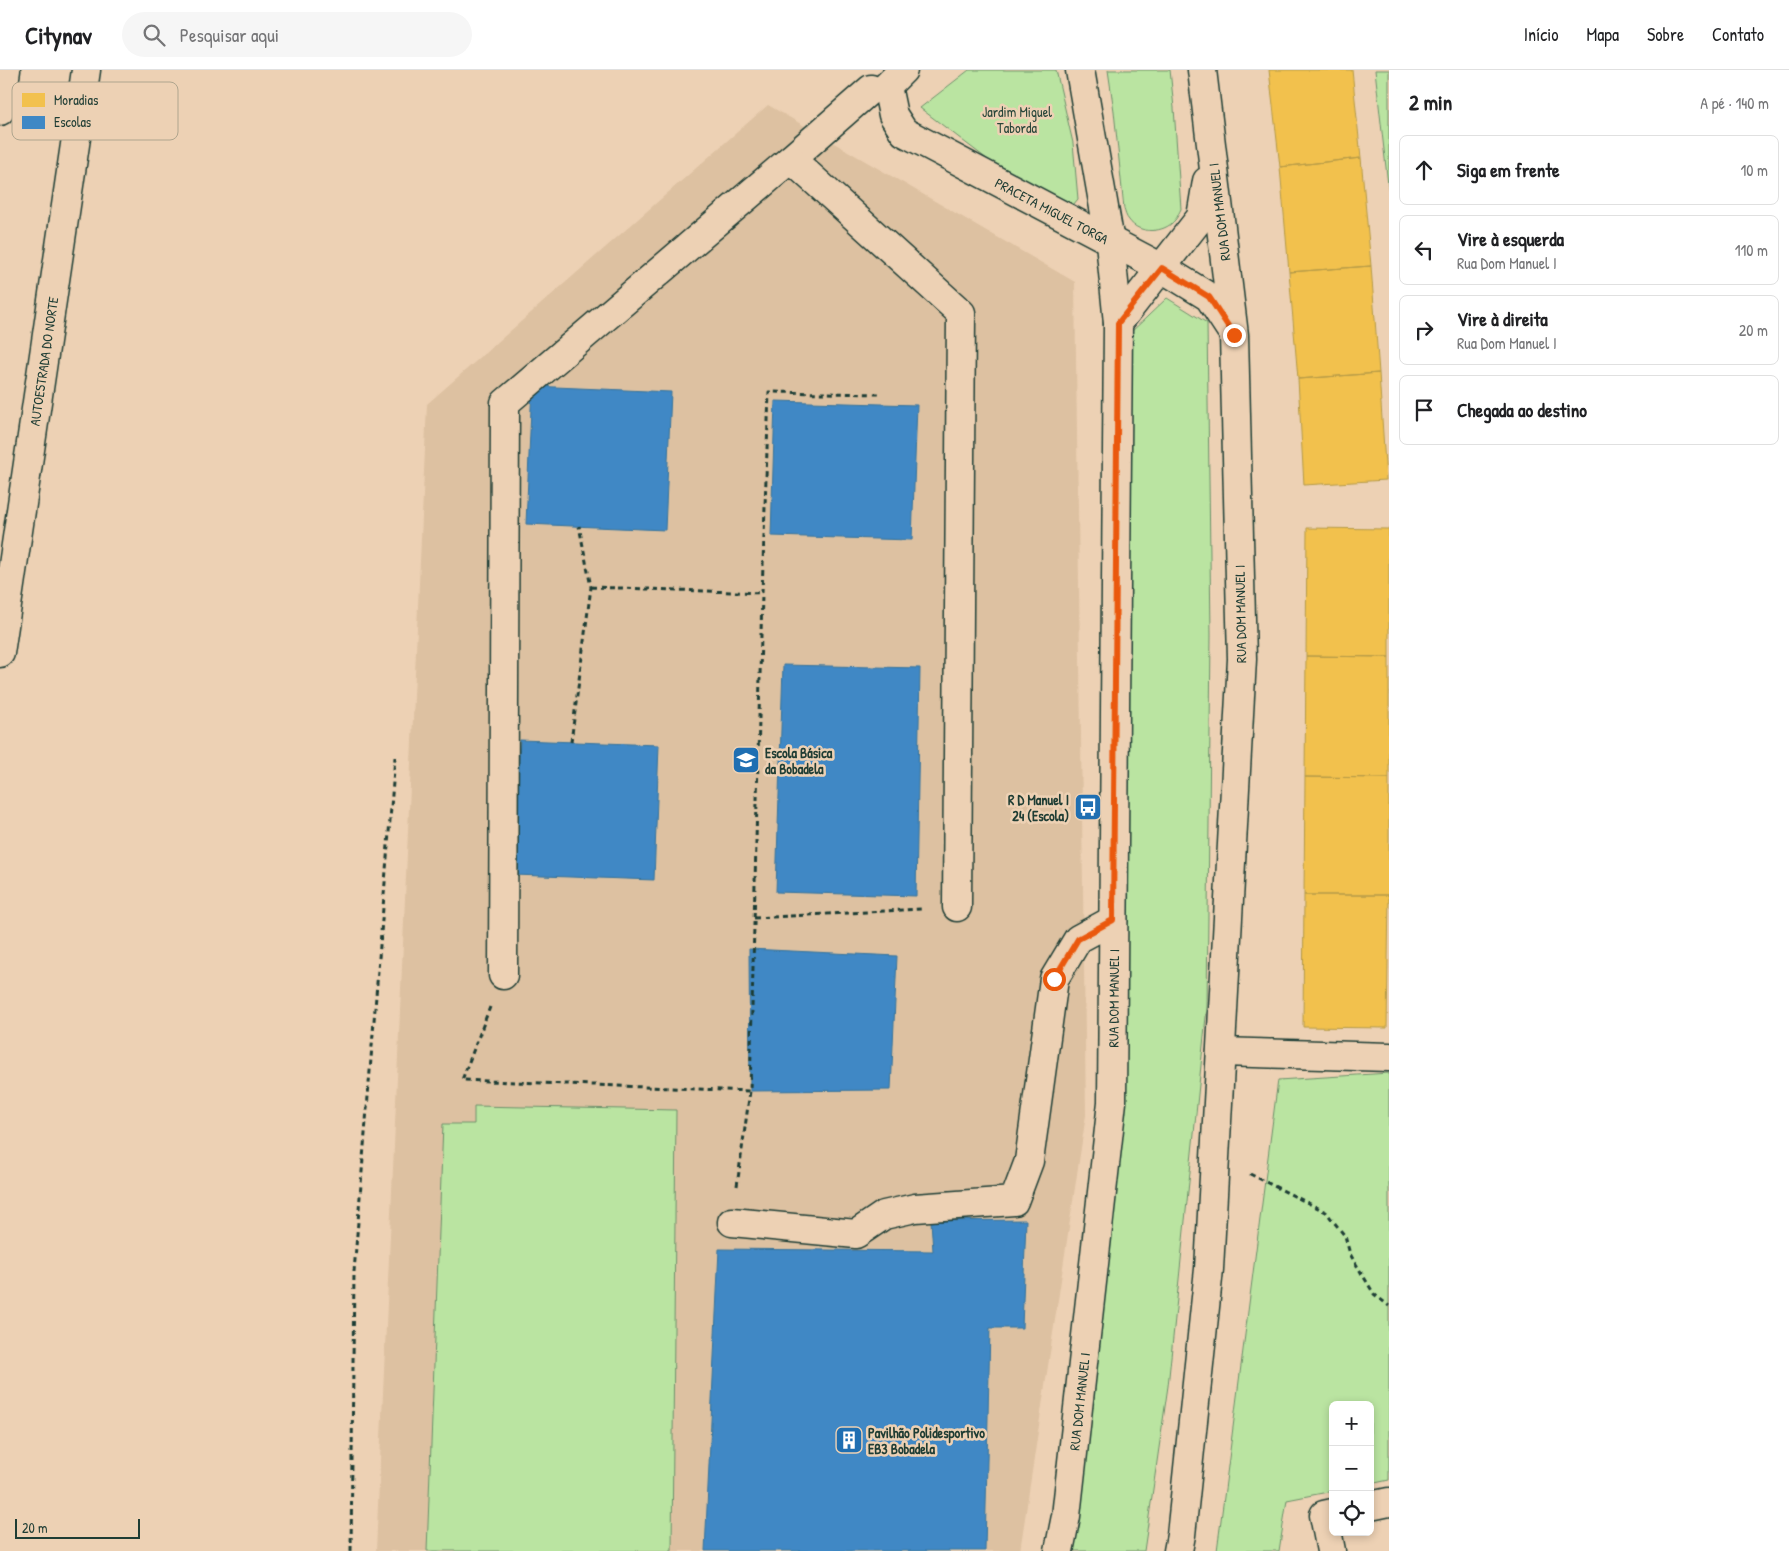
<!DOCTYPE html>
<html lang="pt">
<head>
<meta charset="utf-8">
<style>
  :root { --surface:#fff; --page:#f6f6f6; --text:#202124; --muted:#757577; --line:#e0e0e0 }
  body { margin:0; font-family:"Patrick Hand",sans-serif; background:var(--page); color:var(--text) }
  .controls { position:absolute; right:15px; bottom:15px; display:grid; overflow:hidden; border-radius:8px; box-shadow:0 2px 8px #0003 }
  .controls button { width:45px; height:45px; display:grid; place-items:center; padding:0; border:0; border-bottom:1px solid var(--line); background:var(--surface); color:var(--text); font:25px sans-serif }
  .scale { position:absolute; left:15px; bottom:12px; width:125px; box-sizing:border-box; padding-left:5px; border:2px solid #1f3d34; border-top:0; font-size:14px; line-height:18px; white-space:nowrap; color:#1f3d34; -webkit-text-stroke:4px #edd1b4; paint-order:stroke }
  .stop { position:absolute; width:15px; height:15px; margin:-11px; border:4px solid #ea580c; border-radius:50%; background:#fff }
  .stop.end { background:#ea580c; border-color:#fff; box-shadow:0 1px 5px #0008 }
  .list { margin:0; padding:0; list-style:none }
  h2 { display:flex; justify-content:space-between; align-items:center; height:65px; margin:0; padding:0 20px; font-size:21px }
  h2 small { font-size:16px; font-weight:400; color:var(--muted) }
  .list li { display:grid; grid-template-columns:32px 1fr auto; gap:15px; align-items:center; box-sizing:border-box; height:70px; margin:0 10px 10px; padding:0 10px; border:1px solid var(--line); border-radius:8px }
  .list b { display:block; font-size:19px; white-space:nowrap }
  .list p { margin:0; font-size:16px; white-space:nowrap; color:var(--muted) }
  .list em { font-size:16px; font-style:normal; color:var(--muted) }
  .icon { flex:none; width:28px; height:28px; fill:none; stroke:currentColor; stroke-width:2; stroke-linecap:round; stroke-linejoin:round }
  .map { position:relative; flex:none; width:1389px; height:1481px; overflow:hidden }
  header { display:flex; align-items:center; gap:30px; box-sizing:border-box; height:70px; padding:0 25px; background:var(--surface); border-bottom:1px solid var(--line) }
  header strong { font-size:24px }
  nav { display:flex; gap:28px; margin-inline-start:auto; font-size:18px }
  .search { width:350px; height:45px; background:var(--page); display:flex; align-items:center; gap:12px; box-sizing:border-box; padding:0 18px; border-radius:28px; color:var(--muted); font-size:19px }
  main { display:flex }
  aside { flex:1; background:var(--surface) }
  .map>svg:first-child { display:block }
  .built { fill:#ddc1a1 }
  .green { fill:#bae4a1; stroke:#6c906a }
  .homes { fill:#f2c14e; stroke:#b39946 }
  .schools { fill:#3f88c5; stroke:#35729a }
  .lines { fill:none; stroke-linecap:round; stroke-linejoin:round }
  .minor-casing { stroke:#1f3d34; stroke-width:31 }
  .highway-casing { stroke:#1f3d34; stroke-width:31 }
  .path { stroke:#1f3d34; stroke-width:3; stroke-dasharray:5 4; stroke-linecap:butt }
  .minor { stroke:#edd1b4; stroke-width:28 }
  .highway { stroke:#edd1b4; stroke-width:28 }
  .route { stroke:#ea580c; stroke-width:6 }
  .labels { text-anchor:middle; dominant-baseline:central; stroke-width:5; stroke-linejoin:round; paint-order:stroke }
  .park-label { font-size:14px; fill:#274539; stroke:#edd1b4 }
  .street-label { font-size:14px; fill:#1f3d34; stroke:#edd1b4 }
  .poi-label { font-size:14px; font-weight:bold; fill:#1f3d34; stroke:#edd1b4; text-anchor:start }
  .key { fill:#edd1b4; stroke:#afa58e; stroke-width:1 }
  .key-label { font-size:14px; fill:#1f3d34 }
</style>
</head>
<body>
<header>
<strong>Citynav</strong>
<div class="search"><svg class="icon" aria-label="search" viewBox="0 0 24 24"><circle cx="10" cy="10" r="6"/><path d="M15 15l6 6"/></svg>Pesquisar aqui</div>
<nav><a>Início</a><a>Mapa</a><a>Sobre</a><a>Contato</a></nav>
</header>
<main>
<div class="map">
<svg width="1389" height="1481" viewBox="0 0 1389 1481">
  <rect width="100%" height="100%" fill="#edd1b4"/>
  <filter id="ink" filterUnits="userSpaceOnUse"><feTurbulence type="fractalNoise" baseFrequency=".02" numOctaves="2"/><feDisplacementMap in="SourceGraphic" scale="10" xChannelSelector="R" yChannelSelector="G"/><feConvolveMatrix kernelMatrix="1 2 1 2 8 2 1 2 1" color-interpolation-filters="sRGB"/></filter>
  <g filter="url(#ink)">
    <path class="built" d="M768 35 1075 212 1086 1045 1020 1481H376L427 334Z"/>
    <path class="green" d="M969 0H1056L1073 73 1078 129 1063 147 920 38Z
      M1108 0H1170L1174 38 1181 139C1179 142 1178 147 1175 150 1165 163 1139 165 1129 150 1126 147 1125 142 1124 139L1114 41Z
      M1375 0H1389V124Z
      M1167 228 1207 253 1211 565 1207 937 1168 1316 1144 1481H1070L1123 986 1129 264Z
      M1389 1003V1410L1370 1414V1335H1333V1421L1287 1430 1279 1481H1217L1278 1010Z
      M474 1036 676 1040 672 1481H427L443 1054H474Z"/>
    <path class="homes" d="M1269 0H1352L1361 88 1280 97Z
      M1361 88 1371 196 1289 202 1280 97Z
      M1371 196 1379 303 1298 309 1289 202Z
      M1379 303 1386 410 1304 415 1298 309Z
      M1307 458 1389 459V587L1306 586Z
      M1306 586 1389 587V708L1305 707Z
      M1305 707 1389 708V825H1304Z
      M1304 825H1389L1387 958 1303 957Z"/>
    <path class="schools" d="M532 316 671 322 665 460 526 454Z
      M775 331 917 335 912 470 771 466Z
      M783 595 920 598 916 826 776 822Z
      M520 670 659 675 654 810 514 805Z
      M749 879 897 886 891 1020 750 1021Z
      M1026 1150 1022 1258H990L985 1481H705L719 1179 933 1181 931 1151Z"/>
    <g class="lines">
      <g class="minor-casing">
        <g id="minor">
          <path id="s1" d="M903 0 887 16 893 45 904 62 1162 198 1209 227 1230 259"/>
          <path d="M871 19 791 89 961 243 957 837"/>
          <path d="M1118 253 1201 147 1207 111"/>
          <path d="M503 905 505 333 791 89"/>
          <path d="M1221 982 1389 987"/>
          <path d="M732 1152 856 1164 884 1145 915 1138 1014 1131 1029 1091 1054 909 1078 869 1113 850"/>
          <path d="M1370 1436 1389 1432"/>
          <path id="s2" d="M1059 1481 1066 1446 1112 1032 1118 253 1110 172 1080 0"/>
          <path d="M1178 1481 1181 1465 1209 1199 1242 589 1234 265 1202 0"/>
          <path d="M1331 1481 1324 1445 1333 1443"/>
        </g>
      </g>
      <g class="highway-casing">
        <g id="highway">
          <path d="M0 41 6 0"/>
          <path id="s3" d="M0 583 86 0"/>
        </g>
      </g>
      <path class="path" d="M591 517 762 523
        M571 672 591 517 579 456
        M754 848 921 839
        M490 937 462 1010 750 1021
        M1250 1104 1326 1142 1345 1166 1350 1184 1374 1224 1389 1236
        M737 1116 750 1021 762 523 769 322 879 324
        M351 1481 354 1202 395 687"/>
      <use href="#minor" class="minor"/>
      <use href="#highway" class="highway"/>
    </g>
  </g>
  <g class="lines" filter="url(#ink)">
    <path class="route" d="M1054 909 1078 869 1113 850 1118 253 1162 198 1209 227 1234 265"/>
  </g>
  <defs>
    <g id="school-square" transform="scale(1.4375)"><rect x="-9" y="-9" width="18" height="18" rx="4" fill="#1f6fb2" stroke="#edd1b4"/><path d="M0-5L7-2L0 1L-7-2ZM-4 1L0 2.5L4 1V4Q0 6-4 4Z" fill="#fff"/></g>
    <g id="bus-square" transform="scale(1.4375)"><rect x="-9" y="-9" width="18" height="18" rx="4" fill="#1f6fb2" stroke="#edd1b4"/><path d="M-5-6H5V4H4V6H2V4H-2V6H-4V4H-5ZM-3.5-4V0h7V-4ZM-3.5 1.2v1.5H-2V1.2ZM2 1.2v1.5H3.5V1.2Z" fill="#fff"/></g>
    <g id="building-square" transform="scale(1.4375)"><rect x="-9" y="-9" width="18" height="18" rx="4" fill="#1f6fb2" stroke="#edd1b4"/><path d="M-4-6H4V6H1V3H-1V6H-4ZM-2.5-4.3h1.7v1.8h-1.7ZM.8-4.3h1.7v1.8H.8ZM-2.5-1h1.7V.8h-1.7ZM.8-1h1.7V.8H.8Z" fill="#fff"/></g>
  </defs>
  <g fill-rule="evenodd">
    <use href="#school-square" x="746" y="690"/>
    <use href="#bus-square" x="1088" y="737"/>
    <use href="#building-square" x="849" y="1370"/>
  </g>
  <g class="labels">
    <g class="park-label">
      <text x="1017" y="41">Jardim Miguel<tspan x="1017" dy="16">Taborda</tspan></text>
    </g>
    <g class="street-label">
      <text stroke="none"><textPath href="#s1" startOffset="240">PRACETA MIGUEL TORGA</textPath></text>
      <text transform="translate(1219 142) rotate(-97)">RUA DOM MANUEL I</text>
      <text stroke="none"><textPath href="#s3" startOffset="295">AUTOESTRADA DO NORTE</textPath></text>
      <text transform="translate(1240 544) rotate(-91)">RUA DOM MANUEL I</text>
      <text stroke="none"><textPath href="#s2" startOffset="556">RUA DOM MANUEL I</textPath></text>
      <text stroke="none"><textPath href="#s2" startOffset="151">RUA DOM MANUEL I</textPath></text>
    </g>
    <g class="poi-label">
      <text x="765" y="682">Escola Básica<tspan x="765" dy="16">da Bobadela</tspan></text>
      <text x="1069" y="729" text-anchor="end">R D Manuel I<tspan x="1069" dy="16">24 (Escola)</tspan></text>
      <text x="868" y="1362">Pavilhão Polidesportivo<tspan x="868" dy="16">EB3 Bobadela</tspan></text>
    </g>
  </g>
  <rect x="12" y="12" width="166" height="58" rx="8" class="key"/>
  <rect x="22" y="23" width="23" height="14" fill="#f2c14e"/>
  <rect x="22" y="46" width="23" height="13" fill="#3f88c5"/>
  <g class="key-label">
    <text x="54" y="35">Moradias</text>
    <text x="54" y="57">Escolas</text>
  </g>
</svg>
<div class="controls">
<button>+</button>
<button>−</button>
<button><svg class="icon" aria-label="locate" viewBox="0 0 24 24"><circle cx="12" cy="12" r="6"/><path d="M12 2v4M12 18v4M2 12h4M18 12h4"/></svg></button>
</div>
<div class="scale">20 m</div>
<div class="stop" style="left:1054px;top:909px"></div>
<div class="stop end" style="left:1234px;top:265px"></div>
</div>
<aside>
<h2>2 min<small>A pé · 140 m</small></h2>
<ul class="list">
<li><svg class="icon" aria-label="ahead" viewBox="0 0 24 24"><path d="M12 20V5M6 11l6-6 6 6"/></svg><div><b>Siga em frente</b></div><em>10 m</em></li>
<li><svg class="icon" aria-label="left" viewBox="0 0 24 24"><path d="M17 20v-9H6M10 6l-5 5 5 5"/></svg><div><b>Vire à esquerda</b><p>Rua Dom Manuel I</p></div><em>110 m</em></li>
<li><svg class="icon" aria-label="right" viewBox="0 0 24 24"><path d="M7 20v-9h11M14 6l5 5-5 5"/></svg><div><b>Vire à direita</b><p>Rua Dom Manuel I</p></div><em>20 m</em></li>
<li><svg class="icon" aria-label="arrive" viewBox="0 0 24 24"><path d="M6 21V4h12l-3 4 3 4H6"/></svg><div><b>Chegada ao destino</b></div></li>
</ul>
</aside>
</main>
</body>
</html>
